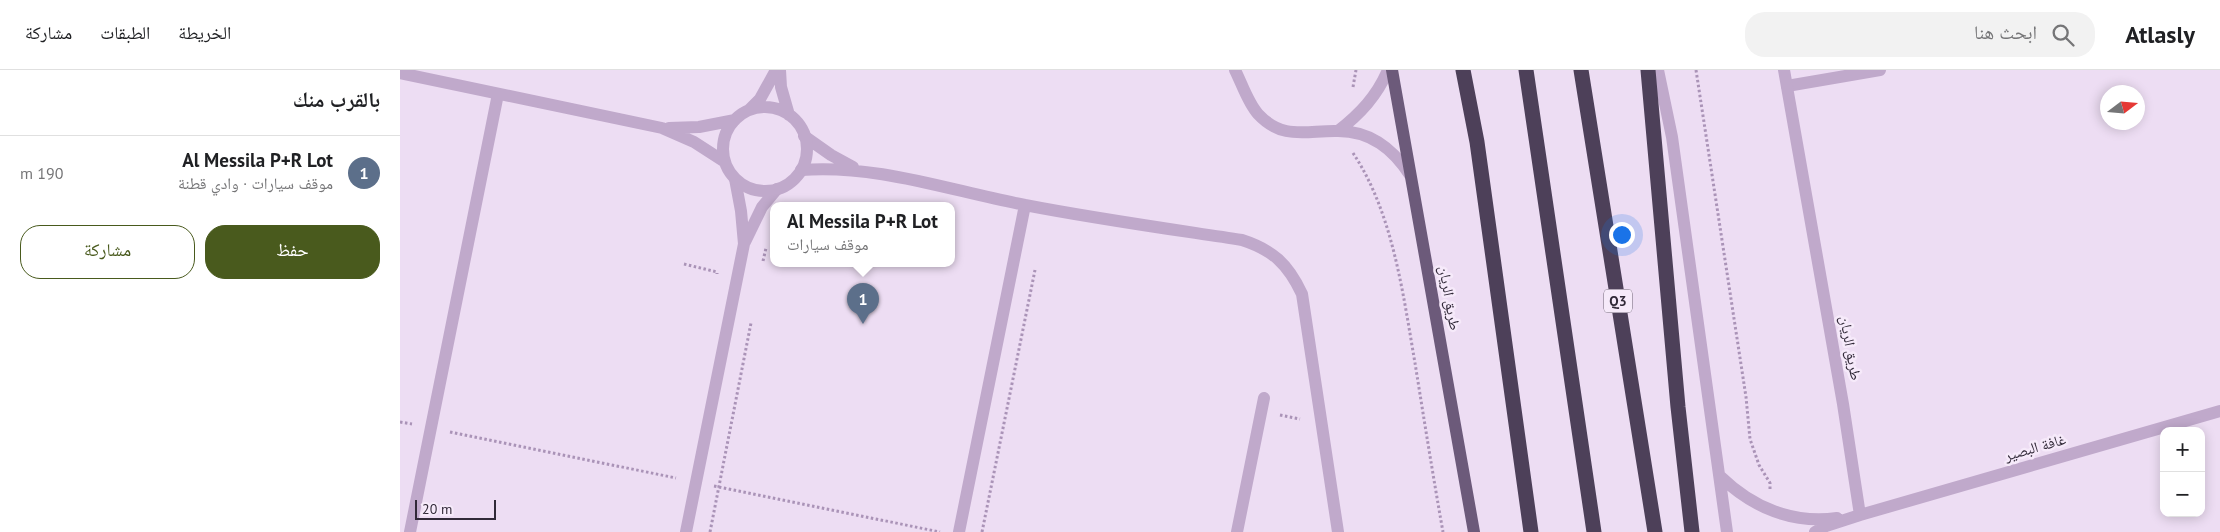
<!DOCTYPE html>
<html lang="ar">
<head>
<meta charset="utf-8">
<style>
  :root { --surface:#fff; --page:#f2f2f2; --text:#202124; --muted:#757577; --line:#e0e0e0; --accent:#495a1d }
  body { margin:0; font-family:"PT Sans","Noto Naskh Arabic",sans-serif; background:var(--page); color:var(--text); direction:rtl }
  .controls { position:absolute; right:15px; bottom:15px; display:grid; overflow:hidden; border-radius:10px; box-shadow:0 2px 12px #0003 }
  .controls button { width:45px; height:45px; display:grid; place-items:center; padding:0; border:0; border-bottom:1px solid var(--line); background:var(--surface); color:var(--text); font:25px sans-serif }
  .compass { position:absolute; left:1700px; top:15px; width:45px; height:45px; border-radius:50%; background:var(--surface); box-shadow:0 2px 12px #0003; rotate:74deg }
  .scale { position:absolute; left:15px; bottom:12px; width:81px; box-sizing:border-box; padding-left:5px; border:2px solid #312938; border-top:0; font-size:14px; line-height:18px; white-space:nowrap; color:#312938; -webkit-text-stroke:4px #f6eafa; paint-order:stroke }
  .you { position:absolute; left:1221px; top:164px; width:18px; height:18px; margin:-12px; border:4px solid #fff; border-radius:50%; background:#1a73e8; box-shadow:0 0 0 8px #1a73e833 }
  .badge { display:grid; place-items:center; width:32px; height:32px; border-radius:50%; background:var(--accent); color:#fff; font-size:16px; font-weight:700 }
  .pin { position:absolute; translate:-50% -41px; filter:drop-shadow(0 1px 2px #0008) }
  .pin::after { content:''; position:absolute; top:26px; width:18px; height:15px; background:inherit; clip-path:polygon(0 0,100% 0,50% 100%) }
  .popup { position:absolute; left:370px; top:132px; width:185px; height:65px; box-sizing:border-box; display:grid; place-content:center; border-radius:10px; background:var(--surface); filter:drop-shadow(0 1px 4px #0005); font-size:16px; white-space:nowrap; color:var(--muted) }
  .popup b { font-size:19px; color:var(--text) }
  .popup::after { content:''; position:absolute; left:50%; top:100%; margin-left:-10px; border:10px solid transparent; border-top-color:var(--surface) }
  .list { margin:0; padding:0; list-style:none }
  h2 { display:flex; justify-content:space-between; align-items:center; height:65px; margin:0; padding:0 20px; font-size:21px }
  h2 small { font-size:16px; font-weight:400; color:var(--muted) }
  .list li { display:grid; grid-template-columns:32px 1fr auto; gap:15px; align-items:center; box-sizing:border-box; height:75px; padding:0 20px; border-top:1px solid var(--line) }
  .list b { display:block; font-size:19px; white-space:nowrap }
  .list p { margin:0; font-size:16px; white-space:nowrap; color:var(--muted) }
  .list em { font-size:16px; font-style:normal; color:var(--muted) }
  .actions { display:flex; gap:10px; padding:15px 20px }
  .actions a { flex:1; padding:11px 0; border:1px solid var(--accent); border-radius:20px; text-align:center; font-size:18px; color:var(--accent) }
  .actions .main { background:var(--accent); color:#fff }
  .icon { flex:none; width:28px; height:28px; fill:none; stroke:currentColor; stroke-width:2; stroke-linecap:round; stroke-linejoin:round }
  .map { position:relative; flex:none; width:1820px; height:462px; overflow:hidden; direction:ltr }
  header { display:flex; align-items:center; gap:30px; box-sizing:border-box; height:70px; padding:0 25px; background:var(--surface); border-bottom:1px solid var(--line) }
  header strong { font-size:24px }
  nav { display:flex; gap:28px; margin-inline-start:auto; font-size:18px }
  .search { width:350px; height:45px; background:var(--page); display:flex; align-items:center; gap:12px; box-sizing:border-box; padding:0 18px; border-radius:20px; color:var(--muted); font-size:19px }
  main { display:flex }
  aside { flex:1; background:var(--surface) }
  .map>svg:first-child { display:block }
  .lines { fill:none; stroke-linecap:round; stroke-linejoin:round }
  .path { stroke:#aa93b7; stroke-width:3; stroke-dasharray:2.5 2.5; stroke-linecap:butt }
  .lane { stroke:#c0a9cb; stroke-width:12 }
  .street { stroke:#c0a9cb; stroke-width:12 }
  .primary { stroke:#6c5a7a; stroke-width:12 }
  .highway { stroke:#4d4059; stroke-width:15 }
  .labels { text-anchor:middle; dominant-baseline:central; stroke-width:5; stroke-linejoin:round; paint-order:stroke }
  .shield { fill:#f6eafa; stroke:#6c6372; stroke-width:1 }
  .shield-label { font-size:14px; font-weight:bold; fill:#312938 }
  .street-label { font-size:15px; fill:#312938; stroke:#f6eafa }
</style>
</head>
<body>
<header>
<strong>Atlasly</strong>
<div class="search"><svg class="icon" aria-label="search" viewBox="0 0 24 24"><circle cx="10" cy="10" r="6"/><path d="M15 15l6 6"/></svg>ابحث هنا</div>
<nav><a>الخريطة</a><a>الطبقات</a><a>مشاركة</a></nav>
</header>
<main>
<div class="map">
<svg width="1820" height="462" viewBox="0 0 1820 462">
  <rect width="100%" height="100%" fill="#edddf3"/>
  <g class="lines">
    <path class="path" d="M1296 0 1346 327 1350 369 1359 395 1370 413V419
      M953 17 956 0
      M953 83C993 143 1003 224 1015 293 1024 349 1033 406 1043 462
      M363 191 366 178
      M284 194 317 202V204
      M880 345 900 349
      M0 352 12 354
      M50 362 276 408
      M314 416 540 462
      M310 462 351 253
      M582 462 635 200"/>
    <path class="lane" d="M1387 16 1480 0
      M404 66 431 85 453 97
      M401 100C477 94 551 121 625 135 697 149 770 159 842 170 873 180 888 194 902 224L938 462
      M345 172 362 137 377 119
      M10 462 98 24
      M286 462 344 174 341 141 335 109
      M559 462 625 135
      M837 462 864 328"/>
    <path class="street" d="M380 0 381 17 389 45
      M835 0C842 14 848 33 858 44 883 71 907 60 938 61 971 61 993 79 1010 105
      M1258 0 1272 67 1327 462
      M1384 0 1443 334 1460 445
      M0 3 262 58 294 72 325 92
      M323 79a42 42 0 1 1 84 0a42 42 0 1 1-84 0Z
      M349 40 360 29 376 0
      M269 58 299 57 335 50
      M938 61C960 44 977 26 988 0
      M1321 407C1353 438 1393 454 1437 448
      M1415 462 1426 456 1460 445 1820 341"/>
    <path class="primary" d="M992 0 1074 462"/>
    <path class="highway" d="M1063 0 1077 72 1131 462
      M1126 0 1194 462
      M1181 0 1255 462
      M1248 0 1278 337 1292 462"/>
  </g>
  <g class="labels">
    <rect class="shield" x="1204" y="219.5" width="28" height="23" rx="4"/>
    <g class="shield-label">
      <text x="1218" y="231">Q3</text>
    </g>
    <g class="street-label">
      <text transform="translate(1050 228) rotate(80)">طريق الريان</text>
      <text transform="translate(1451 278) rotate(80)">طريق الريان</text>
      <text transform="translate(1635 377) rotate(-16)">غافة البصير</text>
    </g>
  </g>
</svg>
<div class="controls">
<button>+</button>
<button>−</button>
</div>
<svg class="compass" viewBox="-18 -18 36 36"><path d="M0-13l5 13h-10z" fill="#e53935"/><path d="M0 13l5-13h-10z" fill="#757577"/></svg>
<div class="scale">20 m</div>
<div class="you"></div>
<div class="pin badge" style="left:463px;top:254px;background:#5c6f8a">1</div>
<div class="popup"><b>Al Messila P+R Lot</b>موقف سيارات</div>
</div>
<aside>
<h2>بالقرب منك<small></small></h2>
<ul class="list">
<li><span class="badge" style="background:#5c6f8a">1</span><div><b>Al Messila P+R Lot</b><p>موقف سيارات · وادي قطنة</p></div><em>190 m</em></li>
</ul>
<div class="actions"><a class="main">حفظ</a><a>مشاركة</a></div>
</aside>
</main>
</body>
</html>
